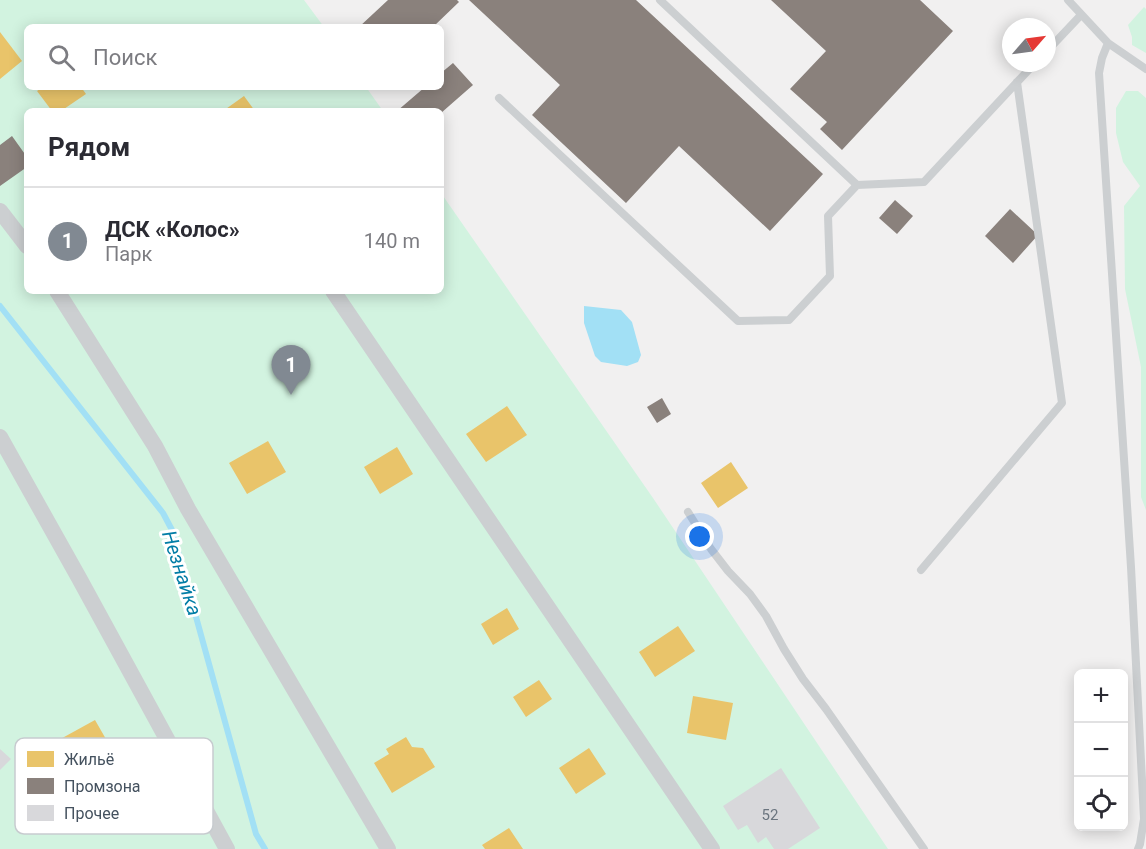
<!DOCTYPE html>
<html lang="ru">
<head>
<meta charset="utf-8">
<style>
  :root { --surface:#fff; --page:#f7f7f7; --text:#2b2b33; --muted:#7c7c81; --line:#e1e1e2; --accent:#818992 }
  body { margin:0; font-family:Roboto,sans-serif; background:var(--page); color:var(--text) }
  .controls { position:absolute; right:18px; bottom:18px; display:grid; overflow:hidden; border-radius:9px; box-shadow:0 3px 15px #0003 }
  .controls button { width:54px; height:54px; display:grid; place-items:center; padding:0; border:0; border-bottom:2px solid var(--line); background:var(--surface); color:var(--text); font:30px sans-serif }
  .compass { position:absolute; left:1002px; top:18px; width:54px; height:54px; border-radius:50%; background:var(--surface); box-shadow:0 3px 15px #0003; rotate:62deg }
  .you { position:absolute; left:700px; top:537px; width:21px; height:21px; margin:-15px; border:4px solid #fff; border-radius:50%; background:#1a73e8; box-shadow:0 0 0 9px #1a73e833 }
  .badge { display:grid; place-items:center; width:39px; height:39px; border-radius:50%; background:var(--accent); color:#fff; font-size:20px; font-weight:700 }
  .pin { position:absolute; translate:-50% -50px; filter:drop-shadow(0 2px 3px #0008) }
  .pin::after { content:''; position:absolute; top:32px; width:21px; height:18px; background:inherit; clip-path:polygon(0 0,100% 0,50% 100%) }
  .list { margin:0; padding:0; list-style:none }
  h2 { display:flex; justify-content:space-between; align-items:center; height:78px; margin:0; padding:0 24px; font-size:26px }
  h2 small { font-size:20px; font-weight:400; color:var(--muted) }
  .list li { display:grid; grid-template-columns:39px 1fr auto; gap:18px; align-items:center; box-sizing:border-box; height:108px; padding:0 24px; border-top:2px solid var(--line) }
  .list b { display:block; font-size:22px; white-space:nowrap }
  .list p { margin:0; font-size:20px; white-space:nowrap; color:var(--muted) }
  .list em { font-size:20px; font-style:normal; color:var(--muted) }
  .icon { flex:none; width:33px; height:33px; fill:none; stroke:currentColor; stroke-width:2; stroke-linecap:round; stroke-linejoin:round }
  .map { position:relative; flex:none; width:1146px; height:849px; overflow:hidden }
  .search { position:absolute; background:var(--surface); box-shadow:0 3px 15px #0003; left:24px; top:24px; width:420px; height:66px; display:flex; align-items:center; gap:15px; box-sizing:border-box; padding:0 21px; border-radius:9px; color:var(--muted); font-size:22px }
  .panel { position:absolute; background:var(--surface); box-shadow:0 3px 15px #0003; left:24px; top:108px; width:420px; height:186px; border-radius:9px }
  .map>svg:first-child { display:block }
  .green { fill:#d2f3e0 }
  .water { fill:#a2e0f5 }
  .homes { fill:#e9c46a }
  .industry { fill:#8a817c }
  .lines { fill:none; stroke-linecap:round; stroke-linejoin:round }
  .stream { stroke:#a2e0f5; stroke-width:6 }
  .building { fill:#d8d8db }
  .service { stroke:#cccfd1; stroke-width:8 }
  .minor { stroke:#cccfd1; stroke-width:16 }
  .labels { text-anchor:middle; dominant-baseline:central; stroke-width:6; stroke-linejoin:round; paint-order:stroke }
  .number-label { font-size:15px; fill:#6b757f }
  .water-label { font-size:20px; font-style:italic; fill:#027da6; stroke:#fff }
  .key { fill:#fff; stroke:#c7cbcf; stroke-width:1.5 }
  .key-label { font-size:16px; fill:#45525f }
</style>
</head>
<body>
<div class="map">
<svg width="1146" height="849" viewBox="0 0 1146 849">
  <rect width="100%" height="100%" fill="#f1f0f0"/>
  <path class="green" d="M0 0H304L324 27H27V87H366L383 111H27V291H441V193L653 498 888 849H0Z
    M1144 7 1146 9V53L1132 45V37L1128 25Z
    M1126 91H1138L1146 98V510L1141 497V367L1125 289 1124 206 1140 186 1123 162 1116 133V108Z"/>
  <path class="water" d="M584 306 621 310 632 322 641 355 638 362 627 366 601 362 595 356 584 323Z"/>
  <path class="homes" d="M0 32 22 61 0 79Z
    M43 87H81L86 94 61 111H52L37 91Z
    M244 96 255 111H223Z
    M507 406 527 435 486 462 466 434Z
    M268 441 286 472 247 494 229 463Z
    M397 447 413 474 380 494 364 467Z
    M731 462 748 488 718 508 701 483Z
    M507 608 519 629 493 645 481 624Z
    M678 626 695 651 655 677 639 652Z
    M539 680 552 699 526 717 513 697Z
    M693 696 733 703 726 740 687 733Z
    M95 720 118 760 78 783 55 742Z
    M406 737 412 747 423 748 435 767 392 793 374 763 389 754 386 749Z
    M589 748 606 774 576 794 559 768Z
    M509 828 523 849H485L482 845Z"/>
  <path class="industry" d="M388 0H457L459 2 433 27H359Z
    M469 0H636L823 174 770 231 679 146 626 203 532 115 560 85Z
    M771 0H920L953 31 842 150 820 129 827 122 790 89 826 51Z
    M453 63 473 85 441 113V111H397L425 87H441V73Z
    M12 136 27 157V167L0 186V145Z
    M895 200 913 216 897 234 879 218Z
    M1010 209 1038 235 1013 263 985 236Z
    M662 398 671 414 657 423 647 407Z"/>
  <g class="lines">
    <path class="stream" d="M0 306 163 513 172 530 256 834 265 849"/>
  </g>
  <path class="building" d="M0 749 11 759 0 770Z
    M781 768 820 828 788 849H774L766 837 758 843 747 825 738 830 723 806Z"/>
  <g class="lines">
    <path class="service" d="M660 0 857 185 924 182 1035 63
      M1068 0 1108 43 1146 69
      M1108 43 1102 58 1099 73 1131 567 1144 819 1140 844 1138 849
      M1047 51 1081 15
      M499 98 738 321 789 320 830 276 828 216 857 185
      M688 512 711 549 728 571 750 594 766 616 784 649 803 679 826 709 924 849
      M921 570 1062 403 1017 82"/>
    <path class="minor" d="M0 211 27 246
      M57 291 155 446 188 509 388 849
      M333 291 712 849
      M0 437 79 578 227 849"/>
  </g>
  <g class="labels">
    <g class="number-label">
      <text x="770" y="815">52</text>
    </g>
    <g class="water-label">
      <text transform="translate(182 573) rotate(72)">Незнайка</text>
    </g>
  </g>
  <rect x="15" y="738" width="198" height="96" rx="9" class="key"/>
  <rect x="27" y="751" width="27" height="16" fill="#e9c46a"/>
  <rect x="27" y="778" width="27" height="16" fill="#8a817c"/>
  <rect x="27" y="805" width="27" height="16" fill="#d8d8db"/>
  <g class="key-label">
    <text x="64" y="765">Жильё</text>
    <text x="64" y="792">Промзона</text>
    <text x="64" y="819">Прочее</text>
  </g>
</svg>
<div class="controls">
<button>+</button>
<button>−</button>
<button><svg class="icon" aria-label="locate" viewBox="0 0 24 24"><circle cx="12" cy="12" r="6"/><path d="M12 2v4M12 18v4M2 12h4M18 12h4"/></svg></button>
</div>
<svg class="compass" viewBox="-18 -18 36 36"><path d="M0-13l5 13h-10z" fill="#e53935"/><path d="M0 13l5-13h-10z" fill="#7c7c81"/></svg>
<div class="you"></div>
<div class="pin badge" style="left:291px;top:395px">1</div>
<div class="search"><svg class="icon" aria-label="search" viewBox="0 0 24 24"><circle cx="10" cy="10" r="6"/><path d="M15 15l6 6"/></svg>Поиск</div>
<section class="panel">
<h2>Рядом<small></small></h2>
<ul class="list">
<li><span class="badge">1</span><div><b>ДСК «Колос»</b><p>Парк</p></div><em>140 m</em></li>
</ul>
</section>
</div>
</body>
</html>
